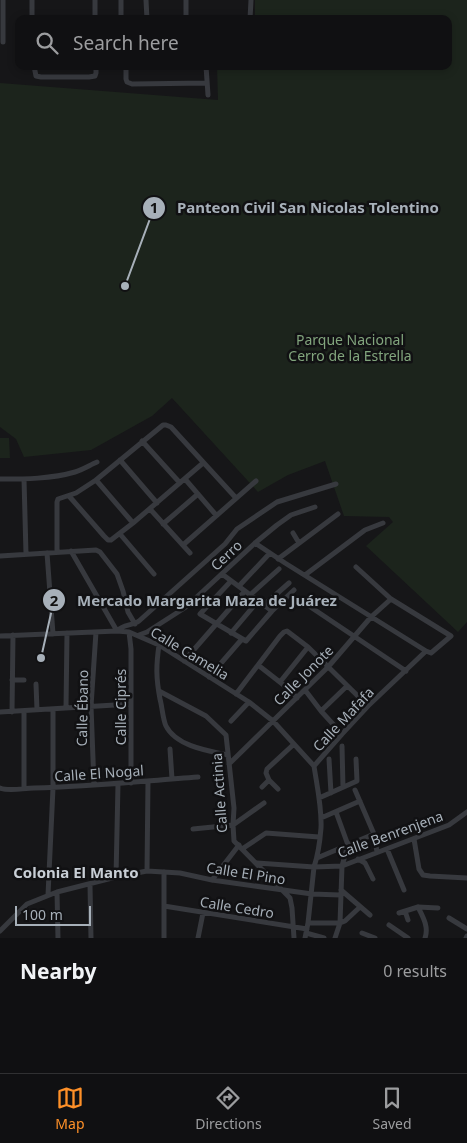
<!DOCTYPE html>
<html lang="en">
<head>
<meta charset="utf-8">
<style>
  :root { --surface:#101012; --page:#19191b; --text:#f1f3f6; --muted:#9c9d9f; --line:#303032; --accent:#fe9028 }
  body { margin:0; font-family:"Noto Sans",sans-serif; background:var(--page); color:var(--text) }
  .scale { position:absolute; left:15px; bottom:12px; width:76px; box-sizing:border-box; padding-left:5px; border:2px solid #a7b0b9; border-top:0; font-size:14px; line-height:18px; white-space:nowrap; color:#a7b0b9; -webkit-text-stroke:4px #111113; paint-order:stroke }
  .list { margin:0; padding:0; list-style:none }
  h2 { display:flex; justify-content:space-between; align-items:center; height:65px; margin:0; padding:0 20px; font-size:21px }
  h2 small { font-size:16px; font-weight:400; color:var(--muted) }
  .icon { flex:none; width:28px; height:28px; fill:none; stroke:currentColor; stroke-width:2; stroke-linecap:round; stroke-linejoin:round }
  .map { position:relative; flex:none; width:467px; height:938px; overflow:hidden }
  .search { position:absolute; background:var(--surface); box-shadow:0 2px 8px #0003; left:15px; right:15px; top:15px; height:55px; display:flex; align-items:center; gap:12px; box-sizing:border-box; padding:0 18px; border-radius:10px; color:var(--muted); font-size:19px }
  .sheet { height:135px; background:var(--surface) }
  nav { display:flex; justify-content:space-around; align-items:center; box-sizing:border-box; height:70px; border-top:1px solid var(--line); background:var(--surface); font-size:14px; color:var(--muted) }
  nav a { display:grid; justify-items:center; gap:2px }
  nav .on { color:var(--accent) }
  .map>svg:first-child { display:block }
  .green { fill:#1c241c }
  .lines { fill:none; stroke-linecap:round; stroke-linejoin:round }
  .minor { stroke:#37393e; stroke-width:5 }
  .labels { text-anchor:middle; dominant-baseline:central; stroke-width:5; stroke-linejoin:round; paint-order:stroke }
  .park-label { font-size:14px; fill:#82a57d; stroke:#111113 }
  .street-label { font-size:14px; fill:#a7b0b9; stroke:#111113 }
  .neighbourhood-label { font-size:15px; font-weight:bold; fill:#c8ced5; stroke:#111113 }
  .leader { fill:none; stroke:#a7b0b9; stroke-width:2 }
  .callout-dot { fill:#a7b0b9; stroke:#111113; stroke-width:2 }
  .mark-label { font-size:15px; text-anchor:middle; font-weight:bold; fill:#111 }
  .callout-label { font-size:15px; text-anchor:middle; font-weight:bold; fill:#a7b0b9; stroke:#111113; stroke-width:5; stroke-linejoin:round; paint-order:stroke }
</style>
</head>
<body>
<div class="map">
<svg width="467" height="938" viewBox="0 0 467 938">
  <rect width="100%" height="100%" fill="#161618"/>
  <path class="green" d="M255 0H467V622L458 632 366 546 393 522 389 517 344 516 325 461 288 475 258 492 172 398 152 416 91 450 24 457 16 439 0 427V83L218 100 217 66H448V19H255Z
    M0 438H9L10 458H0Z"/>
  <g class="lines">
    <path class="minor" d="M3 0V42
      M32 0V19
      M95 0V19
      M121 0V19
      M146 0 147 19
      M186 0V19
      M250 19 251 0
      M34 66 36 76 41 77H89L95 76 96 73V66
      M126 66V79L127 82 132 84 207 83
      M206 66 208 95
      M142 441 180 483
      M120 460 157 503
      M0 479C25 479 51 479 75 472 82 470 90 465 97 462
      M24 479 26 554
      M185 479 216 515
      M96 480 133 523
      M69 496 104 536 108 540H111L133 523 203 463
      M150 509 190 553
      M163 524 198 494
      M293 533 299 543
      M120 534 154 574
      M255 543 285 563 426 651
      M183 545 256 481
      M71 551 117 631
      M57 552V502L58 499 76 493 96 480 163 425H166L171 427 236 498
      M47 553 53 634
      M0 556 96 550 100 552 117 574 123 591 128 612 135 624
      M278 559 338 514
      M222 574 272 611
      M305 575 365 530 383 523
      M231 581 200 614 246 641 272 611 294 590
      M239 586 270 553
      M250 595 279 569
      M306 604 406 671
      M264 605 289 583
      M117 631C123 624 132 626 139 621L225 544 237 529 277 502 336 484
      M129 632 131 649V783
      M231 633 258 601
      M139 635 147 632 186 607 255 543 277 525 291 515 315 507
      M0 636 117 631 129 632 159 645 249 702 273 721 314 766
      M159 645C156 666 156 678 160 699 162 706 163 720 166 726 176 746 208 751 228 755
      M184 661 245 591
      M258 665 290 690 297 698
      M209 677 242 639
      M12 680H24
      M280 682 308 647
      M36 684 37 710
      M305 690 321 711 342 734
      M159 691 206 716 226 735 234 808 233 825 234 841 290 898 292 908 294 938
      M236 694 280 636 284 632 287 631 308 647 368 706
      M66 708 67 633
      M24 711V788
      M321 711 347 686
      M0 712 131 704
      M12 712 13 635
      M231 721 249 702
      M342 746 343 787
      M170 749 172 779
      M329 759 331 793
      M229 764 328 667 371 617 391 599
      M94 785 91 706 96 632
      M262 787 269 780
      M0 788C10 792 23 788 34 788 89 787 143 781 198 777
      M278 789 269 780 266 773 267 769 294 744
      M355 790 374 834 377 852
      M319 798 357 781 356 759
      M321 818 360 801
      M193 829 233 825 264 803
      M414 839 419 869 423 875 430 876 467 878
      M242 849 266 833 319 837
      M387 849 404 890
      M317 858 374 834
      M358 859 365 863 373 879
      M257 863 314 867 342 866 449 825 467 812
      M147 871 148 781
      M164 872V938
      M116 877 118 784
      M212 880 239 845
      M90 885 91 938
      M341 890 370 915
      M57 892 58 938
      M48 895 53 788V709
      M164 906 307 929
      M418 907C423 917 429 927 425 938
      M405 911 408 920
      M399 913 418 907 438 908
      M449 918 467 929
      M308 923H340L345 921 360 907
      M389 925 408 938
      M0 931 27 904 57 892 116 877 147 871 180 873 212 880 312 894 340 895
      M306 933 324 938
      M362 933 375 938
      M198 938 203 913
      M305 938 308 923 314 867C318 855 320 841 321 828 322 808 317 786 314 766L342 734 368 706 426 651 431 653 451 636 391 599 356 567
      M335 938 340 923 342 866 348 845 336 812
      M466 938 467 936"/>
  </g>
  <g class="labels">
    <g class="park-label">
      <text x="350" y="339">Parque Nacional<tspan x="350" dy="16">Cerro de la Estrella</tspan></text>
    </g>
    <g class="street-label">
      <text transform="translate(226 555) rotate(-43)">Cerro</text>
      <text transform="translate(190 653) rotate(31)">Calle Camelia</text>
      <text transform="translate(303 675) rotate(-45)">Calle Jonote</text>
      <text transform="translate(120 707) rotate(-90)">Calle Ciprés</text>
      <text transform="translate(82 708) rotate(-89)">Calle Ébano</text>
      <text transform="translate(343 719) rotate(-47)">Calle Mafafa</text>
      <text transform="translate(99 773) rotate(-4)">Calle El Nogal</text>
      <text transform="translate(219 793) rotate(-94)">Calle Actinia</text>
      <text transform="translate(390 834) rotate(-20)">Calle Benrenjena</text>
      <text transform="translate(246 873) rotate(9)">Calle El Pino</text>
      <text transform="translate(237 907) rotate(9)">Calle Cedro</text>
    </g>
    <g class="neighbourhood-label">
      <text x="76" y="872">Colonia El Manto</text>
    </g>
  </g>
  <path class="leader" d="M125 286L154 208M41 658L54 600"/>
  <g class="callout-dot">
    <circle cx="125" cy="286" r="5"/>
    <circle cx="41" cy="658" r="5"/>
    <circle cx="154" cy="208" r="12"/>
    <circle cx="54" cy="600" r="12"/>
  </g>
  <g class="mark-label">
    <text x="154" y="213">1</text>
    <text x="54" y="606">2</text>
  </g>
  <g class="callout-label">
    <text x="308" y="213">Panteon Civil San Nicolas Tolentino</text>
    <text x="207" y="606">Mercado Margarita Maza de Juárez</text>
  </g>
</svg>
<div class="scale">100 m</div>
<div class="search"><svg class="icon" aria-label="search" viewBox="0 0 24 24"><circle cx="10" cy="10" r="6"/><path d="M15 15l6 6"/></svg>Search here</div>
</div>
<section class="sheet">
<h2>Nearby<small>0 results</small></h2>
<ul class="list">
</ul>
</section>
<nav>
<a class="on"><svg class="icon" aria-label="map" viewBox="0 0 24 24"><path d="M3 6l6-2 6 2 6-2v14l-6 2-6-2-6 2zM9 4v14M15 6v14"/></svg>Map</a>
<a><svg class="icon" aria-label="directions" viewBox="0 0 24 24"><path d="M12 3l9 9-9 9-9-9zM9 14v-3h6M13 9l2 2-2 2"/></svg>Directions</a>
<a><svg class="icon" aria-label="saved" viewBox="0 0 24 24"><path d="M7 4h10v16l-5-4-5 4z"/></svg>Saved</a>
</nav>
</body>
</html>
